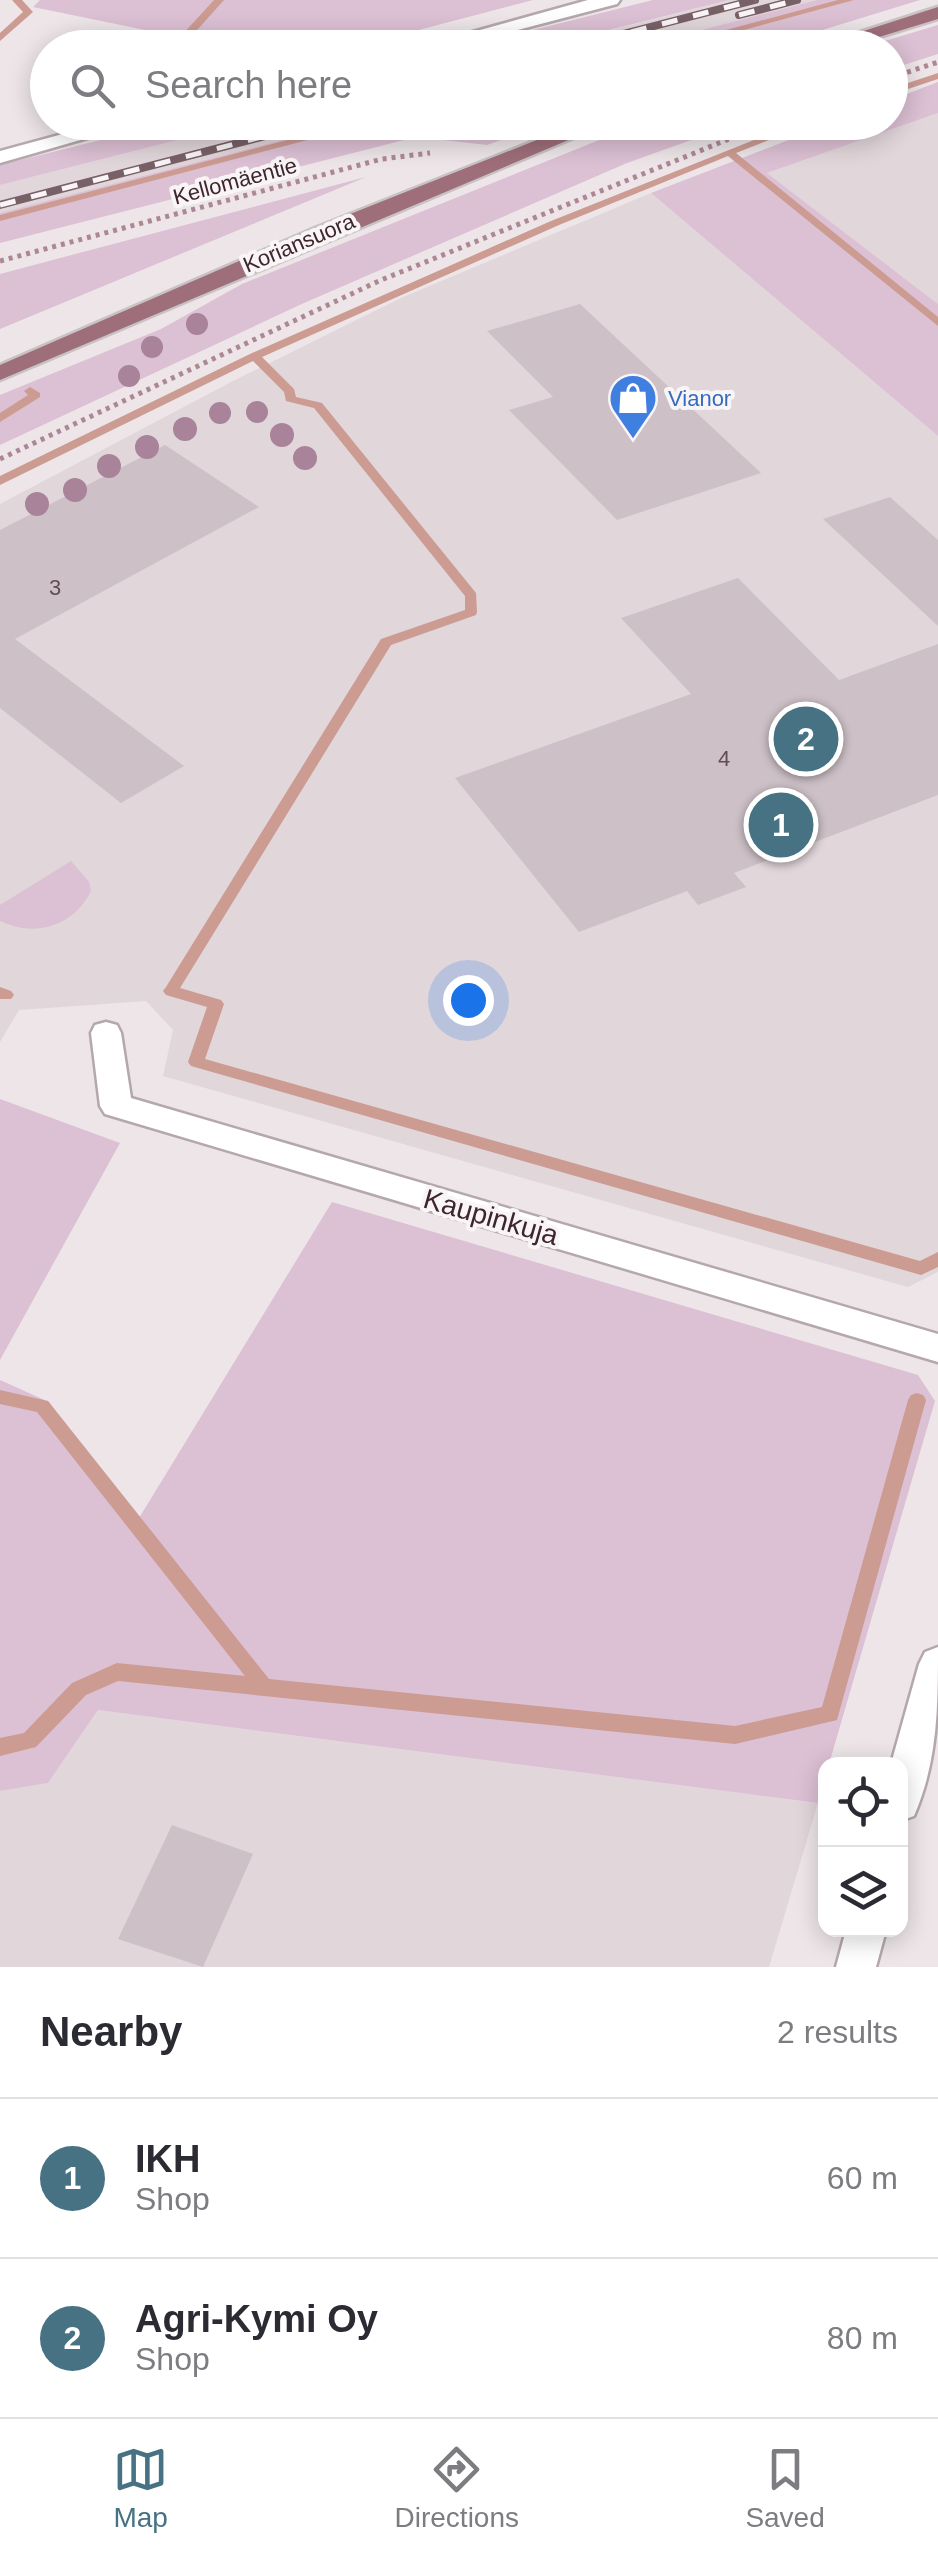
<!DOCTYPE html>
<html lang="en">
<head>
<meta charset="utf-8">
<style>
  :root { --surface:#fff; --page:#f2f2f3; --text:#2b2b33; --muted:#7c7c81; --line:#e1e1e2; --accent:#477283 }
  body { margin:0; font-family:Helvetica,sans-serif; background:var(--page); color:var(--text) }
  .controls { position:absolute; right:30px; bottom:30px; display:grid; overflow:hidden; border-radius:20px; box-shadow:0 5px 25px #0003 }
  .controls button { width:90px; height:90px; display:grid; place-items:center; padding:0; border:0; border-bottom:2px solid var(--line); background:var(--surface); color:var(--text); font:50px sans-serif }
  .you { position:absolute; left:468px; top:1000px; width:35px; height:35px; margin:-25px; border:8px solid #fff; border-radius:50%; background:#1a73e8; box-shadow:0 0 0 15px #1a73e833 }
  .badge { display:grid; place-items:center; width:65px; height:65px; border-radius:50%; background:var(--accent); color:#fff; font-size:32px; font-weight:700 }
  .pin { position:absolute; translate:-50% -50%; border:5px solid #fff; box-shadow:0 2px 10px #0006 }
  .list { margin:0; padding:0; list-style:none }
  h2 { display:flex; justify-content:space-between; align-items:center; height:130px; margin:0; padding:0 40px; font-size:42px }
  h2 small { font-size:32px; font-weight:400; color:var(--muted) }
  .list li { display:grid; grid-template-columns:65px 1fr auto; gap:30px; align-items:center; box-sizing:border-box; height:160px; padding:0 40px; border-top:2px solid var(--line) }
  .list b { display:block; font-size:38px; white-space:nowrap }
  .list p { margin:0; font-size:32px; white-space:nowrap; color:var(--muted) }
  .list em { font-size:32px; font-style:normal; color:var(--muted) }
  .icon { flex:none; width:55px; height:55px; fill:none; stroke:currentColor; stroke-width:2; stroke-linecap:round; stroke-linejoin:round }
  .map { position:relative; flex:none; width:938px; height:1967px; overflow:hidden }
  .search { position:absolute; background:var(--surface); box-shadow:0 5px 25px #0003; left:30px; right:30px; top:30px; height:110px; display:flex; align-items:center; gap:25px; box-sizing:border-box; padding:0 35px; border-radius:55px; color:var(--muted); font-size:38px }
  .sheet { height:450px; background:var(--surface) }
  nav { display:flex; justify-content:space-around; align-items:center; box-sizing:border-box; height:140px; border-top:2px solid var(--line); background:var(--surface); font-size:28px; color:var(--muted) }
  nav a { display:grid; justify-items:center; gap:5px }
  nav .on { color:var(--accent) }
  .map>svg:first-child { display:block }
  .built { fill:#e1d6da }
  .green { fill:#dcc0d4 }
  .lines { fill:none; stroke-linecap:round; stroke-linejoin:round }
  .stream { fill:#cc9b92; fill-rule:evenodd }
  .building { fill:#cdc1c7 }
  .minor-casing { stroke:#b5a8ac; stroke-width:5 }
  .major-casing { stroke:#c9c2c4; stroke-width:5 }
  .path { stroke:#ad8894; stroke-width:5; stroke-dasharray:4 5; stroke-linecap:butt }
  .minor { fill:#fff; fill-rule:evenodd }
  .major { fill:#9e6e7a; fill-rule:evenodd }
  .rail-casing { stroke:#786067; stroke-width:8 }
  .rail { stroke:#f9f5f7; stroke-width:5; stroke-dasharray:16; stroke-linecap:butt }
  .tree { fill:#a88399 }
  .labels { text-anchor:middle; dominant-baseline:central; stroke-width:8; stroke-linejoin:round; paint-order:stroke }
  .far-street-label { font-size:22px; fill:#3d262c; stroke:#f9f5f7 }
  .far-shop-label { font-size:22px; fill:#366cbe; stroke:#f9f5f7; text-anchor:start }
  .number-label { font-size:22px; fill:#614d53 }
  .street-label { font-size:28px; fill:#3d262c; stroke:#f9f5f7 }
</style>
</head>
<body>
<div class="map">
<svg width="938" height="1967" viewBox="0 0 938 1967">
  <rect width="100%" height="100%" fill="#ede5e8"/>
  <path class="built" d="M729 0H817L635 47 542 48Z
    M938 113V304L767 173Z
    M245 123H348L0 213V185Z
    M651 193 938 436V1272L908 1287 163 1076 173 1030 146 1001 19 1010 0 1042V504L233 381 401 298Z
    M98 1710 818 1803 769 1967H0V1791L48 1783Z"/>
  <path class="green" d="M40 0H533L354 47H128L145 30 33 7Z
    M653 0H729L541 47H465Z
    M817 0H920L767 47H635Z
    M938 25V54L891 69 890 48 865 47Z
    M938 82V113L767 173 938 304V436L651 193 833 123 890 122 891 100Z
    M644 122 739 123 627 163 304 303 0 445V395L161 329 242 284Z
    M169 123H245L0 185V165Z
    M348 123H550L487 145 416 137 0 243V213Z
    M366 177 0 329V274Z
    M71 861 89 882 91 891C74 926 35 938 0 921V905Z
    M0 1099 120 1143 0 1360Z
    M332 1202 918 1375 935 1401 829 1764H826L818 1803 98 1710 48 1783 0 1791V1380L49 1402 136 1523Z"/>
  <g class="lines">
    <path class="stream" d="M12 0H22L33 12 0 41V33L23 12Z
      M214 0H224L181 48H170Z
      M838 0H854L677 48H659Z
      M938 73V79L890 95V89Z
      M357 122H376L0 221V215Z
      M799 122H815L736 153 938 317V326L728 156 559 225 262 357 294 389 296 397 322 403 476 593 477 612 476 615 391 645 180 988 221 1000 224 1004 205 1059 920 1261 938 1252V1267L921 1275 191 1066 188 1062 207 1007 166 995 163 991 166 987 381 639 465 610V596L314 408 286 401 284 392 253 361 0 485V476L250 354 551 221Z
      M30 387 40 393V397L0 422V413L28 395 24 391Z
      M0 987 11 991 14 995 11 999H0Z
      M0 1390 48 1401 269 1679 735 1726 822 1707 908 1400 911 1395 917 1393 923 1395 926 1400 837 1720 735 1744 118 1681 86 1695 36 1747 0 1756V1738L24 1733 72 1683 117 1663 245 1676 37 1412 0 1404Z"/>
  </g>
  <path class="building" d="M580 304 761 473 617 520 509 410 553 397 487 331Z
    M165 445 259 507 15 639 184 766 121 803 0 708V530Z
    M890 497 938 540V626L823 519Z
    M738 578 839 680 938 644V795L734 873 746 887 698 905 687 891 579 932 455 778 691 694 621 618Z
    M172 1825 253 1854 203 1967 118 1939Z"/>
  <g class="lines">
    <g class="minor-casing">
      <path id="minor" d="M588 0H620L617 4 449 48H415Z
        M107 122H143L0 163V151Z
        M106 1022 117 1025 121 1033 131 1098 938 1334V1362L105 1114 100 1106 91 1033 95 1025Z
        M938 1647C938 1706 938 1761 914 1816L900 1821V1764H891L919 1664 925 1652Z
        M846 1930H886L876 1967H836Z"/>
    </g>
    <g class="major-casing">
      <path id="major" d="M938 7V19L843 48H811Z
        M582 122H611L0 380V365L315 228Z"/>
    </g>
    <path class="path" d="M890 78 938 62
      M0 261 382 159 430 153
      M0 459 381 280 771 122"/>
    <use href="#minor" class="minor"/>
    <use href="#major" class="major"/>
    <g class="rail-casing">
      <path id="rail" d="M739 15 797 0
        M569 48 755 0
        M0 205 319 122"/>
    </g>
    <use href="#rail" class="rail"/>
  </g>
  <g class="tree">
    <circle cx="197" cy="324" r="11"/>
    <circle cx="152" cy="347" r="11"/>
    <circle cx="129" cy="376" r="11"/>
    <circle cx="257" cy="412" r="11"/>
    <circle cx="220" cy="413" r="11"/>
    <circle cx="185" cy="429" r="12"/>
    <circle cx="282" cy="435" r="12"/>
    <circle cx="147" cy="447" r="12"/>
    <circle cx="305" cy="458" r="12"/>
    <circle cx="109" cy="466" r="12"/>
    <circle cx="75" cy="490" r="12"/>
    <circle cx="37" cy="504" r="12"/>
  </g>
  <defs>
    <g id="shop-pin" transform="scale(2.5)"><path d="M0 17L-7.5 6A9.5 9.5 0 1 1 7.5 6Z" fill="#3f7fe0" stroke="#f9f5f7"/><path d="M-5-2.5h2.3a2.7 3.5 0 0 1 5.4 0H5L5.5 6h-11ZM-1.5-2.5h3a1.5 2.3 0 0 0-3 0Z" fill="#fff"/></g>
  </defs>
  <g fill-rule="evenodd">
    <use href="#shop-pin" x="633" y="398"/>
  </g>
  <g class="labels">
    <g class="far-street-label">
      <text transform="translate(235 181) rotate(-15)">Kellomäentie</text>
      <text transform="translate(299 243) rotate(-23)">Koriansuora</text>
    </g>
    <g class="far-shop-label">
      <text x="668" y="398">Vianor</text>
    </g>
    <g class="number-label">
      <text x="55" y="587">3</text>
      <text x="724" y="758">4</text>
    </g>
    <g class="street-label">
      <text transform="translate(491 1217) rotate(16)">Kaupinkuja</text>
    </g>
  </g>
</svg>
<div class="controls">
<button><svg class="icon" aria-label="locate" viewBox="0 0 24 24"><circle cx="12" cy="12" r="6"/><path d="M12 2v4M12 18v4M2 12h4M18 12h4"/></svg></button>
<button><svg class="icon" aria-label="layers" viewBox="0 0 24 24"><path d="M12 4l9 5-9 5-9-5zM3 14l9 5 9-5"/></svg></button>
</div>
<div class="you"></div>
<div class="pin badge" style="left:781px;top:825px">1</div>
<div class="pin badge" style="left:806px;top:739px">2</div>
<div class="search"><svg class="icon" aria-label="search" viewBox="0 0 24 24"><circle cx="10" cy="10" r="6"/><path d="M15 15l6 6"/></svg>Search here</div>
</div>
<section class="sheet">
<h2>Nearby<small>2 results</small></h2>
<ul class="list">
<li><span class="badge">1</span><div><b>IKH</b><p>Shop</p></div><em>60 m</em></li>
<li><span class="badge">2</span><div><b>Agri-Kymi Oy</b><p>Shop</p></div><em>80 m</em></li>
</ul>
</section>
<nav>
<a class="on"><svg class="icon" aria-label="map" viewBox="0 0 24 24"><path d="M3 6l6-2 6 2 6-2v14l-6 2-6-2-6 2zM9 4v14M15 6v14"/></svg>Map</a>
<a><svg class="icon" aria-label="directions" viewBox="0 0 24 24"><path d="M12 3l9 9-9 9-9-9zM9 14v-3h6M13 9l2 2-2 2"/></svg>Directions</a>
<a><svg class="icon" aria-label="saved" viewBox="0 0 24 24"><path d="M7 4h10v16l-5-4-5 4z"/></svg>Saved</a>
</nav>
</body>
</html>
